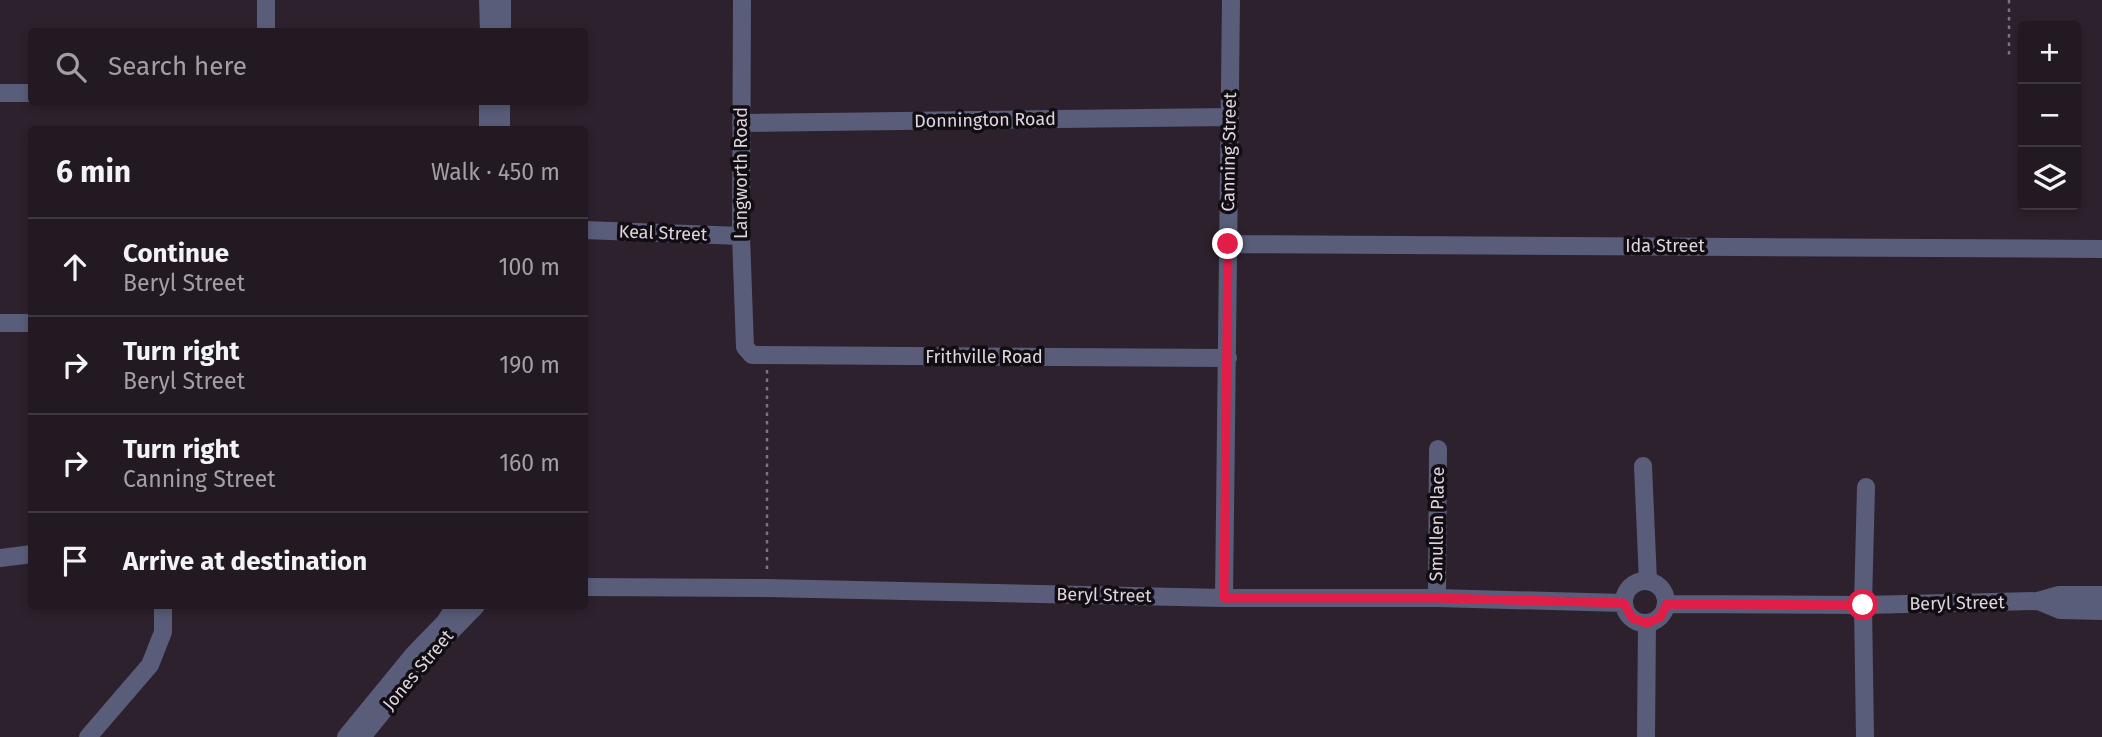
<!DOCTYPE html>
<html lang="en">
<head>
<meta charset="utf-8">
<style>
  :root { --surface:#221922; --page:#2a222a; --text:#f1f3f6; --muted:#a2a0a5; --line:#3f3840 }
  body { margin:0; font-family:"Fira Sans",sans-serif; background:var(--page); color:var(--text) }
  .controls { position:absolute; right:21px; top:21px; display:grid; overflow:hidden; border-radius:7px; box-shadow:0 4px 10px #0003 }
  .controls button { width:63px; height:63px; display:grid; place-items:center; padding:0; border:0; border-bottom:2px solid var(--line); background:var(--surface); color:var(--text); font:35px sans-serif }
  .stop { position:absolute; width:21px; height:21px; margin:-16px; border:5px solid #e11d48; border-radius:50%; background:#fff }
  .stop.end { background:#e11d48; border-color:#fff; box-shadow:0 2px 7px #0008 }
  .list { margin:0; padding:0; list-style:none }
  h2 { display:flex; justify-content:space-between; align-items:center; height:91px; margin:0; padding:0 28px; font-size:30px }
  h2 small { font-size:23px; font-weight:400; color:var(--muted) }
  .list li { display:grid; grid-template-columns:46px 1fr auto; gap:21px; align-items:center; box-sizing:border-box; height:98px; padding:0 28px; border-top:2px solid var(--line) }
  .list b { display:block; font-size:26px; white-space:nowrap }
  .list p { margin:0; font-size:23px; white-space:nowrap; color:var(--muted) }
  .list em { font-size:23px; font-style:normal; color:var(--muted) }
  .icon { flex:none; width:38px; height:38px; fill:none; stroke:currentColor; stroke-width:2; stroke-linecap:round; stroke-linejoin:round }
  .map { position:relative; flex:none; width:2102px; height:737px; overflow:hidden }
  .search { position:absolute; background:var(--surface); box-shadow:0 4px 10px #0003; left:28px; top:28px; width:560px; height:77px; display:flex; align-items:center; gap:18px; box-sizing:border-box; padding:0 24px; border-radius:7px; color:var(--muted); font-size:26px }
  .panel { position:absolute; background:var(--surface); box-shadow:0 4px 10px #0003; left:28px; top:126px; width:560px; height:483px; border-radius:7px }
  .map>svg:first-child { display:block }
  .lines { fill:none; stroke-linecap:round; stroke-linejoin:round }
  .path { stroke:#7e747e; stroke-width:2.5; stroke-dasharray:3.5 5; stroke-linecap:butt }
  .minor { stroke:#595d79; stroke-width:18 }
  .route { stroke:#e11d48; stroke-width:9 }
  .labels { text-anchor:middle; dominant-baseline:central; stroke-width:7; stroke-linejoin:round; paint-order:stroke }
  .street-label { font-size:18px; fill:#ded6de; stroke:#120d12 }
</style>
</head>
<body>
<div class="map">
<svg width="2102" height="737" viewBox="0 0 2102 737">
  <rect width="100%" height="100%" fill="#2d212e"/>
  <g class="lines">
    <path class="path" d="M2009 0V59
      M767 370V574"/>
    <path class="minor" d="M488 0 489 32
      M502 0V32
      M742 0 741 236 745 347 752 355 1228 358
      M266 32V0
      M0 93H32
      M741 123 1229 117
      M488 130V102
      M501 130V102
      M584 230 741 236
      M1228 244 2102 249
      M0 323H32
      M1643 466 1648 581
      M0 558 32 554
      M1624 602a21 21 0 1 1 42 0a21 21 0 1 1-42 0Z
      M584 587 767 588 1224 598H1437L1624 603
      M1224 598 1231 0
      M1437 598 1438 449
      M2038 601 2060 610 2102 611
      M1667 604 1863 605 2038 601 2059 595H2102
      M88 737 150 665 163 632V606
      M346 737 414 654 445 622 455 606
      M362 737 429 654 476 606
      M1646 737 1647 623
      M1865 737 1863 605 1866 487"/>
  </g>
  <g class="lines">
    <path class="route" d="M1228 244 1224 598H1437L1624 603 1632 618 1647 623 1660 617 1667 604 1863 605"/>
  </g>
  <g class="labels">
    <g class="street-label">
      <text transform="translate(985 120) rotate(-1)">Donnington Road</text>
      <text transform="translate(1229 152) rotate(-89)">Canning Street</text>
      <text transform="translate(741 173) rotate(-90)">Langworth Road</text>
      <text transform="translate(663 233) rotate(2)">Keal Street</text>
      <text x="1665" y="246">Ida Street</text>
      <text x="984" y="357">Frithville Road</text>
      <text transform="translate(1437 524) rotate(-89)">Smullen Place</text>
      <text transform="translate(1104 595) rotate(1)">Beryl Street</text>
      <text transform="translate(1957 603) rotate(-1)">Beryl Street</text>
      <text transform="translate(418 670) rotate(-50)">Jones Street</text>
    </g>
  </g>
</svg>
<div class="controls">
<button>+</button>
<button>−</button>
<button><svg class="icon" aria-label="layers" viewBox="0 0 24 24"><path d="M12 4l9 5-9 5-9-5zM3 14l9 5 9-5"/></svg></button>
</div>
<div class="stop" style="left:1863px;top:605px"></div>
<div class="stop end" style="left:1228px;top:244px"></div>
<div class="search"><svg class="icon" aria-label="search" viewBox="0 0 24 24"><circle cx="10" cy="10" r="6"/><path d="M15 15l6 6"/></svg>Search here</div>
<section class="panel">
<h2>6 min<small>Walk · 450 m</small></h2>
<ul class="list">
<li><svg class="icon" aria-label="ahead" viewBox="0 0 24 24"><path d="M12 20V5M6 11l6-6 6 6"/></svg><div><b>Continue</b><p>Beryl Street</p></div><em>100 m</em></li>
<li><svg class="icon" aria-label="right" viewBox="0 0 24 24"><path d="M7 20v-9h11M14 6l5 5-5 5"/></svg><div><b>Turn right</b><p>Beryl Street</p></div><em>190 m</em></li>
<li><svg class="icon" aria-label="right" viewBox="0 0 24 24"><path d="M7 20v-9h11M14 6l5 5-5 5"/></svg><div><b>Turn right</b><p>Canning Street</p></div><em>160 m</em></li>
<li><svg class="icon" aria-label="arrive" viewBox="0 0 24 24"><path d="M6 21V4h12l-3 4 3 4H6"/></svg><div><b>Arrive at destination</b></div></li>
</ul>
</section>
</div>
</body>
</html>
